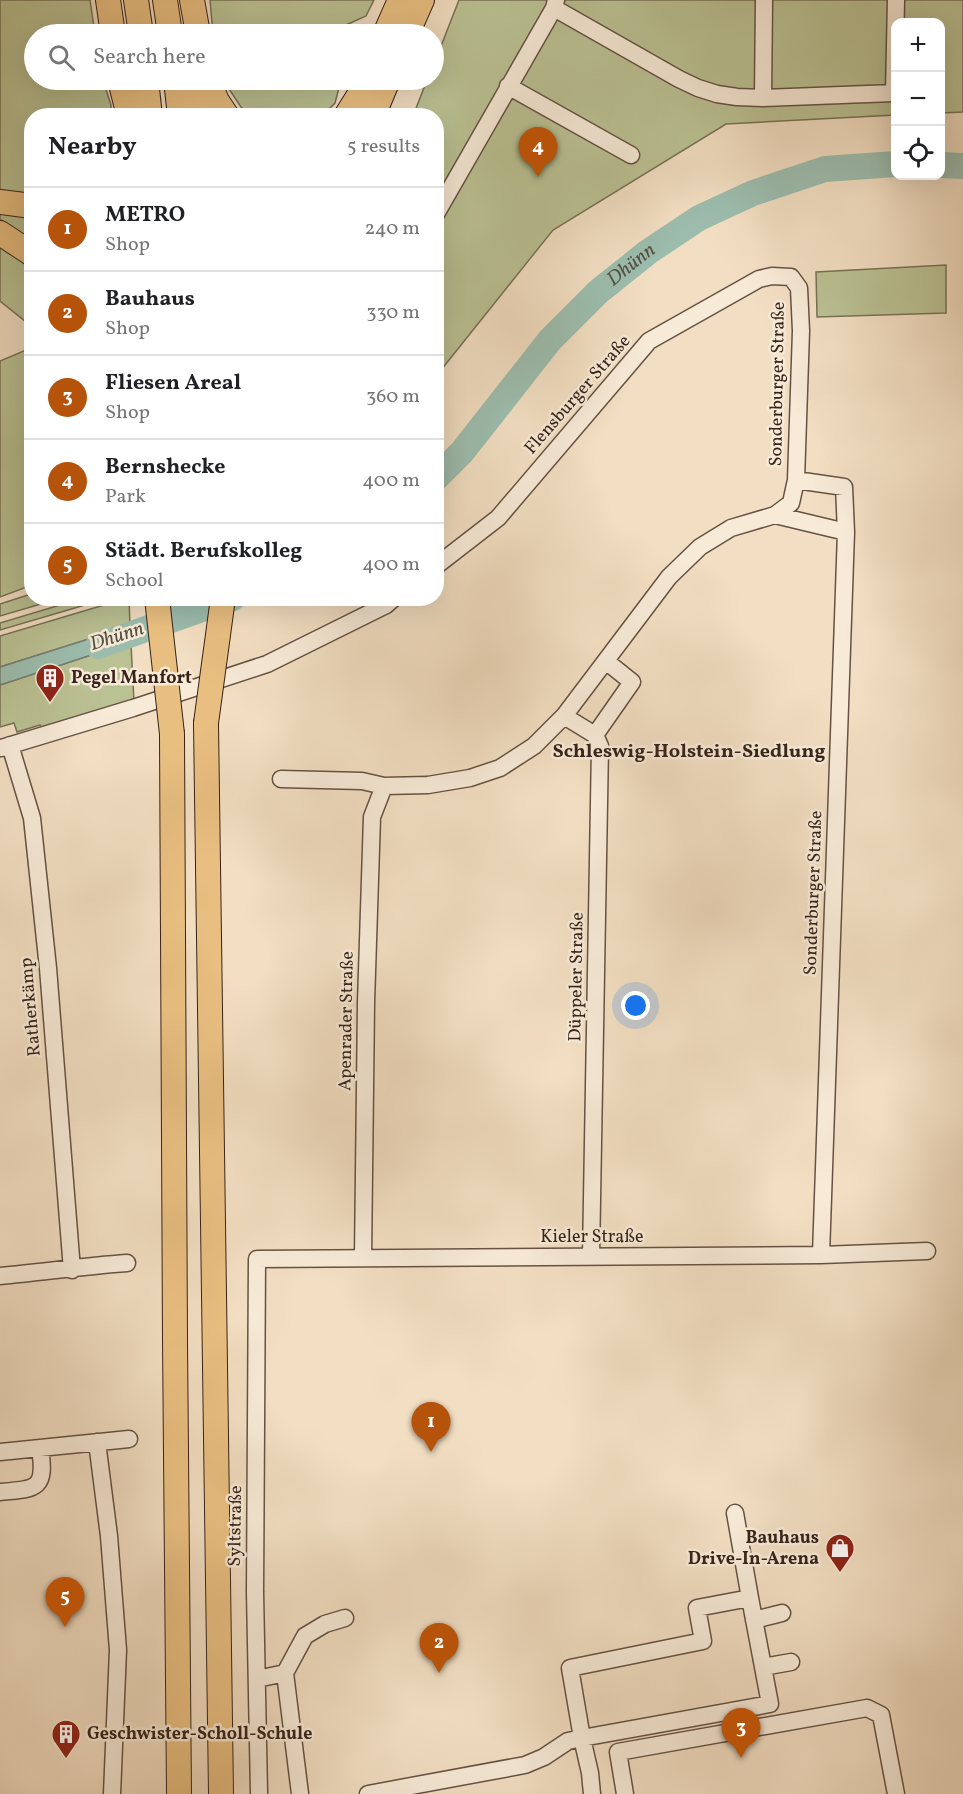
<!DOCTYPE html>
<html lang="en">
<head>
<meta charset="utf-8">
<style>
  :root { --surface:#fff; --page:#f6f6f6; --text:#202124; --muted:#757577; --line:#e0e0e0; --accent:#b45309 }
  body { margin:0; font-family:Vollkorn,serif; background:var(--page); color:var(--text) }
  .controls { position:absolute; right:18px; top:18px; display:grid; overflow:hidden; border-radius:12px; box-shadow:0 6px 24px #0002 }
  .controls button { width:54px; height:54px; display:grid; place-items:center; padding:0; border:0; border-bottom:2px solid var(--line); background:var(--surface); color:var(--text); font:30px sans-serif }
  .you { position:absolute; left:636px; top:1006px; width:21px; height:21px; margin:-15px; border:4px solid #fff; border-radius:50%; background:#1a73e8; box-shadow:0 0 0 9px #1a73e833 }
  .badge { display:grid; place-items:center; width:39px; height:39px; border-radius:50%; background:var(--accent); color:#fff; font-size:20px; font-weight:700 }
  .pin { position:absolute; translate:-50% -50px; filter:drop-shadow(0 2px 3px #0008) }
  .pin::after { content:''; position:absolute; top:32px; width:21px; height:18px; background:inherit; clip-path:polygon(0 0,100% 0,50% 100%) }
  .list { margin:0; padding:0; list-style:none }
  h2 { display:flex; justify-content:space-between; align-items:center; height:78px; margin:0; padding:0 24px; font-size:26px }
  h2 small { font-size:20px; font-weight:400; color:var(--muted) }
  .list li { display:grid; grid-template-columns:39px 1fr auto; gap:18px; align-items:center; box-sizing:border-box; height:84px; padding:0 24px; border-top:2px solid var(--line) }
  .list b { display:block; font-size:22px; white-space:nowrap }
  .list p { margin:0; font-size:20px; white-space:nowrap; color:var(--muted) }
  .list em { font-size:20px; font-style:normal; color:var(--muted) }
  .icon { flex:none; width:33px; height:33px; fill:none; stroke:currentColor; stroke-width:2; stroke-linecap:round; stroke-linejoin:round }
  .map { position:relative; flex:none; width:963px; height:1794px; overflow:hidden }
  .search { position:absolute; background:var(--surface); box-shadow:0 6px 24px #0002; left:24px; top:24px; width:420px; height:66px; display:flex; align-items:center; gap:15px; box-sizing:border-box; padding:0 21px; border-radius:33px; color:var(--muted); font-size:22px }
  .panel { position:absolute; background:var(--surface); box-shadow:0 6px 24px #0002; left:24px; top:108px; width:420px; height:498px; border-radius:24px }
  .map>svg:first-child { display:block }
  .green { fill:#bac193; stroke:#787256; stroke-width:1.5 }
  .water { fill:#9cbdae; stroke:#747f73; stroke-width:1.5 }
  .lines { fill:none; stroke-linecap:round; stroke-linejoin:round }
  .river { stroke:#9cbdae; stroke-width:26 }
  .minor-casing { stroke:#665244; stroke-width:19 }
  .highway-casing { stroke:#37231a; stroke-width:26 }
  .minor { stroke:#f7ead7; stroke-width:16 }
  .highway { stroke:#e9bf81; stroke-width:24 }
  .highway-bridge-casing { stroke:#37231a; stroke-width:26; stroke-linecap:butt }
  .highway-bridge { stroke:#e9bf81; stroke-width:24 }
  .labels { text-anchor:middle; dominant-baseline:central; stroke-width:5; stroke-linejoin:round; paint-order:stroke }
  .street-label { font-size:18px; fill:#37231a; stroke:#f7ead7 }
  .poi-label { font-size:18px; font-weight:bold; fill:#37231a; stroke:#f7ead7; text-anchor:start }
  .water-label { font-size:20px; font-style:italic; fill:#555146; stroke:#f7ead7 }
  .neighbourhood-label { font-size:20px; font-weight:bold; fill:#37231a; stroke:#f7ead7 }
</style>
</head>
<body>
<div class="map">
<svg width="963" height="1794" viewBox="0 0 963 1794">
  <rect width="100%" height="100%" fill="#f2dec2"/>
  <filter id="stains"><feTurbulence type="fractalNoise" baseFrequency=".00333" numOctaves="4"/><feColorMatrix values="0 0 0 0 .2 0 0 0 0 .09 0 0 0 0 .02 0 0 0 .5 -.17"/></filter>
  <radialGradient id="worn" r=".72"><stop offset=".6" stop-color="#630" stop-opacity="0"/><stop offset="1" stop-color="#630" stop-opacity=".3"/></radialGradient>
  <path class="green" d="M0 0H90L95 34H34V80H103L111 105V115L32 116 31 197 0 192Z
    M210 0H374L366 16 346 25 337 34H213Z
    M459 0H963V112L941 113 940 22H896L895 115 726 124 553 230 437 375 436 116H413L427 80H434V64Z
    M223 80H341L335 103 322 116 251 115 241 107Z
    M0 211 31 216V240L0 219Z
    M0 246 11 252 31 270 32 585 0 597V361L24 351 31 341 26 322 0 301Z
    M946 265V313L817 317 816 272Z
    M31 594 32 598 58 599 0 616V604Z
    M88 598 102 600 0 630V623L70 602Z
    M124 599H129L130 626 0 667V636Z
    M131 644 134 702 42 730 40 725 17 732 14 723 0 727V685L94 654Z"/>
  <path class="water" d="M130 626 131 644 94 654 0 685V667Z"/>
  <g class="lines">
    <g class="river">
      <path d="M940 165 963 166"/>
      <path id="s1" d="M436 478 462 452 550 340 598 292 648 252 699 218 753 193 825 169 896 164"/>
      <path d="M98 646 233 598"/>
    </g>
    <g class="minor-casing">
      <path id="minor" d="M554 8 679 79 698 88 717 94 737 97 763 98 894 93 896 0
        M508 86 631 155
        M763 98 764 0
        M436 214 554 8 556 0
        M796 480 844 487 846 532 821 1255
        M436 566 498 518 649 341 759 279 772 276 791 277 799 288 801 331 796 480 791 503 775 515 846 532
        M564 716 595 735 600 746 591 1256
        M595 735 632 682 607 662
        M10 745 32 818 48 968 72 1270
        M1 748 133 708 267 664 386 605 394 598
        M281 779 362 781 384 786 428 785 470 778 500 768 534 746 564 716 669 577 700 547 731 528 775 515
        M363 1258 366 1003 372 817 384 786
        M0 1276C43 1272 85 1266 127 1263
        M97 1442 109 1536 118 1650 112 1794
        M0 1452 129 1439
        M0 1492C38 1489 46 1489 40 1448
        M735 1513 750 1598
        M754 1620 782 1613
        M763 1667 791 1662
        M285 1673 305 1636 325 1624 345 1618
        M257 1679 285 1673 300 1794
        M259 1794 255 1592 257 1259 821 1255 927 1251
        M368 1794 525 1765 544 1757 568 1741 582 1738 770 1704 750 1598 697 1608 703 1641 570 1668 582 1738 590 1773 592 1794
        M625 1794 618 1752 867 1708 881 1715 896 1794"/>
    </g>
    <g class="highway-casing">
      <path id="highway" d="M108 0 113 34
        M136 0 141 34
        M165 0 170 34
        M192 0 198 34
        M385 34 400 0
        M407 34 422 0
        M120 80 129 116
        M146 80 150 116
        M176 80 180 116
        M199 80 203 116
        M208 80 217 101 227 116
        M346 116 359 95 366 80
        M373 116 388 80
        M0 202 32 206
        M0 233 32 254
        M206 723 221 1794
        M172 734 175 1340 179 1794"/>
    </g>
    <use href="#minor" class="minor"/>
    <use href="#highway" class="highway"/>
    <g class="highway-bridge-casing">
      <path id="highway-bridge" d="M157 598 172 734
        M206 723 223 598"/>
    </g>
    <use href="#highway-bridge" class="highway-bridge"/>
  </g>
  <defs>
    <g id="building-pin" transform="scale(1.5)"><path d="M0 17L-7.5 6A9.5 9.5 0 1 1 7.5 6Z" fill="#8f2418" stroke="#f7ead7"/><path d="M-4-6H4V6H1V3H-1V6H-4ZM-2.5-4.3h1.7v1.8h-1.7ZM.8-4.3h1.7v1.8H.8ZM-2.5-1h1.7V.8h-1.7ZM.8-1h1.7V.8H.8Z" fill="#fff"/></g>
    <g id="shop-pin" transform="scale(1.5)"><path d="M0 17L-7.5 6A9.5 9.5 0 1 1 7.5 6Z" fill="#8f2418" stroke="#f7ead7"/><path d="M-5-2.5h2.3a2.7 3.5 0 0 1 5.4 0H5L5.5 6h-11ZM-1.5-2.5h3a1.5 2.3 0 0 0-3 0Z" fill="#fff"/></g>
  </defs>
  <g fill-rule="evenodd">
    <use href="#building-pin" x="50" y="678"/>
    <use href="#shop-pin" x="840" y="1548"/>
    <use href="#building-pin" x="66" y="1734"/>
  </g>
  <g class="labels">
    <g class="street-label">
      <text transform="translate(778 384) rotate(-89)">Sonderburger Straße</text>
      <text transform="translate(578 395) rotate(-49)">Flensburger Straße</text>
      <text transform="translate(814 893) rotate(-88)">Sonderburger Straße</text>
      <text transform="translate(577 977) rotate(-89)">Düppeler Straße</text>
      <text transform="translate(31 1007) rotate(-95)">Ratherkämp</text>
      <text transform="translate(347 1021) rotate(-89)">Apenrader Straße</text>
      <text x="592" y="1237">Kieler Straße</text>
      <text transform="translate(236 1526) rotate(-89)">Syltstraße</text>
    </g>
    <g class="poi-label">
      <text x="71" y="678">Pegel Manfort</text>
      <text x="819" y="1538" text-anchor="end">Bauhaus<tspan x="819" dy="21">Drive-In-Arena</tspan></text>
      <text x="87" y="1734">Geschwister-Scholl-Schule</text>
    </g>
    <g class="water-label">
      <text stroke="none"><textPath href="#s1" startOffset="290">Dhünn</textPath></text>
      <text transform="translate(117 637) rotate(-18)">Dhünn</text>
    </g>
    <g class="neighbourhood-label">
      <text x="689" y="752">Schleswig-Holstein-Siedlung</text>
    </g>
  </g>
  <rect width="100%" height="100%" filter="url(#stains)"/>
  <rect width="100%" height="100%" fill="url(#worn)"/>
</svg>
<div class="controls">
<button>+</button>
<button>−</button>
<button><svg class="icon" aria-label="locate" viewBox="0 0 24 24"><circle cx="12" cy="12" r="6"/><path d="M12 2v4M12 18v4M2 12h4M18 12h4"/></svg></button>
</div>
<div class="you"></div>
<div class="pin badge" style="left:431px;top:1452px">1</div>
<div class="pin badge" style="left:439px;top:1673px">2</div>
<div class="pin badge" style="left:741px;top:1758px">3</div>
<div class="pin badge" style="left:538px;top:177px">4</div>
<div class="pin badge" style="left:65px;top:1627px">5</div>
<div class="search"><svg class="icon" aria-label="search" viewBox="0 0 24 24"><circle cx="10" cy="10" r="6"/><path d="M15 15l6 6"/></svg>Search here</div>
<section class="panel">
<h2>Nearby<small>5 results</small></h2>
<ul class="list">
<li><span class="badge">1</span><div><b>METRO</b><p>Shop</p></div><em>240 m</em></li>
<li><span class="badge">2</span><div><b>Bauhaus</b><p>Shop</p></div><em>330 m</em></li>
<li><span class="badge">3</span><div><b>Fliesen Areal</b><p>Shop</p></div><em>360 m</em></li>
<li><span class="badge">4</span><div><b>Bernshecke</b><p>Park</p></div><em>400 m</em></li>
<li><span class="badge">5</span><div><b>Städt. Berufskolleg</b><p>School</p></div><em>400 m</em></li>
</ul>
</section>
</div>
</body>
</html>
